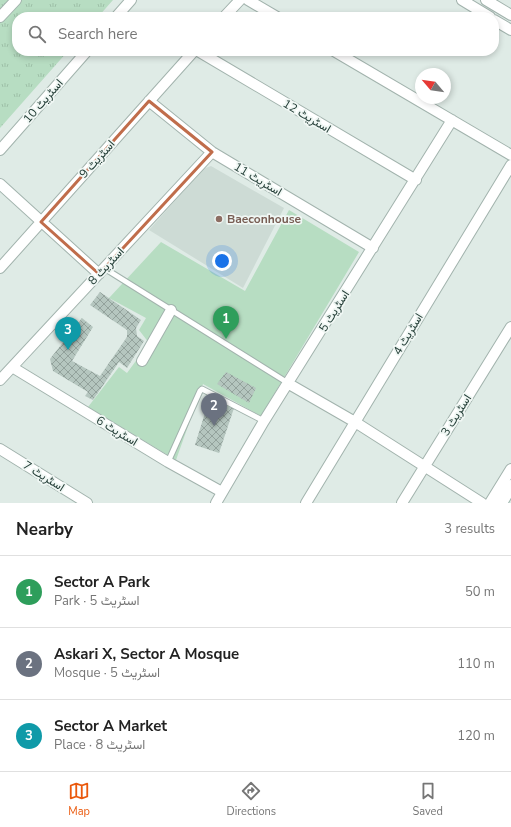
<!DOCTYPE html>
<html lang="en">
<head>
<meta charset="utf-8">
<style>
  :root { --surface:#fff; --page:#f6f6f6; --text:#222; --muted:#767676; --line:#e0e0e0; --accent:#ea580c }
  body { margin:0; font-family:"Nunito Sans",Vazirmatn,sans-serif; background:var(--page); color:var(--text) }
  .compass { position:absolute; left:415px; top:68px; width:36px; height:36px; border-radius:50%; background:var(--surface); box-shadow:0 2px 6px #0003; rotate:299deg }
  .you { position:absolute; left:222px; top:261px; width:14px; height:14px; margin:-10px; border:3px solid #fff; border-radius:50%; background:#1a73e8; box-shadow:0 0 0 6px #1a73e833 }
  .badge { display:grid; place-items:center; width:26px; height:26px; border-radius:50%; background:var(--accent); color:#fff; font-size:13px; font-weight:700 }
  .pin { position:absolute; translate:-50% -33px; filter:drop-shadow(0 1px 2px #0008) }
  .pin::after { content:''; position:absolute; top:21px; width:14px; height:12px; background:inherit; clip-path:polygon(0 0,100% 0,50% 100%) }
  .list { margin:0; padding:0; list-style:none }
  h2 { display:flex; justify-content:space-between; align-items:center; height:52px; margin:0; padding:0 16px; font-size:17px }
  h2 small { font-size:13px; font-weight:400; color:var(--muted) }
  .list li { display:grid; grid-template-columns:26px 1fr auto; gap:12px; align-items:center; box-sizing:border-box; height:72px; padding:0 16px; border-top:1px solid var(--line) }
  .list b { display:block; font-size:15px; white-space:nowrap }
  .list p { margin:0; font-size:13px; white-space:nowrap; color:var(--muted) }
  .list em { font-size:13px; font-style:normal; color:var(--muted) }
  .icon { flex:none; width:22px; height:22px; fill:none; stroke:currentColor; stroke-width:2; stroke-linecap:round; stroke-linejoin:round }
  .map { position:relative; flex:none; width:511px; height:503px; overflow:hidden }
  .search { position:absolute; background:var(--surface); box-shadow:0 2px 6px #0003; left:12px; right:12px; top:12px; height:44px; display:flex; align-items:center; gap:10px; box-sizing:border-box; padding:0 14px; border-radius:16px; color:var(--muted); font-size:15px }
  .sheet { height:268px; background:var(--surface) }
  nav { display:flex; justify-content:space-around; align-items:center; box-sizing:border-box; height:56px; border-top:1px solid var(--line); background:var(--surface); font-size:11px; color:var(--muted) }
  nav a { display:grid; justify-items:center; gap:2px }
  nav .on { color:var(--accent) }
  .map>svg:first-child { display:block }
  .built { fill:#cddbd5 }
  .grass { fill:url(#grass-tufts) }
  .park { fill:#b7ddc2 }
  .building { fill:url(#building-cross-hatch) }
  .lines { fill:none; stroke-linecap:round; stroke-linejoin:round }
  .lane-casing { stroke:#a2b3ad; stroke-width:7 }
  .street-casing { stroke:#a2b3ad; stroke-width:12 }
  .secondary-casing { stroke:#9eb7ae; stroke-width:14 }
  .lane { stroke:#fff; stroke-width:5 }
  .street { stroke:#fff; stroke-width:10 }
  .secondary { stroke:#fff; stroke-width:12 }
  .marked { fill:none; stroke:#c06d4b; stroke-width:3; stroke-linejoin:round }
  .education-dot { fill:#8d6e63; stroke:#f0f7f4; stroke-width:1.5 }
  .labels { text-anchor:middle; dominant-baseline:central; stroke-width:3.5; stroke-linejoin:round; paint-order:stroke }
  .street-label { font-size:12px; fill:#203b34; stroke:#f0f7f4 }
  .education-label { font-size:12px; font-weight:bold; fill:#785e54; stroke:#f0f7f4; text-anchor:start }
</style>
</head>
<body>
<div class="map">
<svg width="511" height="503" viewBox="0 0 511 503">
  <defs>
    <pattern id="grass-tufts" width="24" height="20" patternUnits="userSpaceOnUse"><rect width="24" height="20" fill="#b7ddc2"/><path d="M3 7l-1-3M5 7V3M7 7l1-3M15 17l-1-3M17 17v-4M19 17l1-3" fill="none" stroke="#9dbfa7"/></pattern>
    <pattern id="building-cross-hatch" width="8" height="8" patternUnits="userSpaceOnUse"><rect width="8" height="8" fill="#b5c6bf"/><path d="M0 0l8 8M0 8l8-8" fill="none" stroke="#93a29c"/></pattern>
  </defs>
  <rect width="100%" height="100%" fill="#dfebe6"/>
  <path class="built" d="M211 166 284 208 243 288 149 230 203 169Z"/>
  <path class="grass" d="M0 0H113L98 17H17V51H68L0 128Z"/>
  <path class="park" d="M289 210 359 252 261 416 203 384 176 460 88 407 119 367 127 373 149 343 139 330 146 318 109 298 161 242 245 291Z"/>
  <path class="building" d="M100 292 141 320 136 328 137 336 144 341 127 368 119 362 93 400 85 396 88 392 53 371 50 359 82 318 93 327 72 361 100 376 127 337V330L90 305Z
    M226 372 256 388 249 403 217 384Z
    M209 400 234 408 219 453 195 445Z"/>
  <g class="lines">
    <g class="lane-casing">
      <path id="lane" d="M104 268 288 383
        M168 462 200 391 202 389 264 421"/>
    </g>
    <g class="street-casing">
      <path id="street" d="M248 0 277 17
        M462 0 490 17
        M486 0 511 15
        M0 17 16 0
        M116 17 131 0
        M224 17 240 0
        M494 20 511 30
        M198 51 416 180
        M334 51 511 155
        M149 101 212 152 373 248
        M0 150 87 51
        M0 184 99 274
        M0 268 194 51
        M142 361 171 310
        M12 367 168 462 222 492
        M0 380 212 152
        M289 384 355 422 482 503
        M0 449 87 503
        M216 503 264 421 452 120
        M306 503 511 165
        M402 503 511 327
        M490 503 511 469"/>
    </g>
    <g class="secondary-casing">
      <path id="secondary" d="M501 503 511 486"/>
    </g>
    <use href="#lane" class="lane"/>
    <use href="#street" class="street"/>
    <use href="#secondary" class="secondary"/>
  </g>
  <path class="marked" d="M149 101 212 152 99 274 41 222Z"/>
  <circle class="education-dot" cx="219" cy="219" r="4"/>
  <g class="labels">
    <g class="street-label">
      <text transform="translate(43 101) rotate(-49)">اسٹریٹ 10</text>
      <text transform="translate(307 116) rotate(31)">اسٹریٹ 12</text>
      <text transform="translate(97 159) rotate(-48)">اسٹریٹ 9</text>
      <text transform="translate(258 179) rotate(31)">اسٹریٹ 11</text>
      <text transform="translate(106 266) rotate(-47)">اسٹریٹ 8</text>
      <text transform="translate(334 311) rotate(-58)">اسٹریٹ 5</text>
      <text transform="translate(408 334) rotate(-59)">اسٹریٹ 4</text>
      <text transform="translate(456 415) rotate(-58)">اسٹریٹ 3</text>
      <text transform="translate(117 431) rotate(31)">اسٹریٹ 6</text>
      <text transform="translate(44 476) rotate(32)">اسٹریٹ 7</text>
    </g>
    <g class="education-label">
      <text x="227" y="219">Baeconhouse</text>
    </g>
  </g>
</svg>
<svg class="compass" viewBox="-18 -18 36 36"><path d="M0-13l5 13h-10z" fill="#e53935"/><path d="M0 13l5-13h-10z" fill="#767676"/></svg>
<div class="you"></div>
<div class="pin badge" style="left:226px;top:339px;background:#2e9e5b">1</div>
<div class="pin badge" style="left:214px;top:426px;background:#6b7280">2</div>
<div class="pin badge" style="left:68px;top:350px;background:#0f9aa8">3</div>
<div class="search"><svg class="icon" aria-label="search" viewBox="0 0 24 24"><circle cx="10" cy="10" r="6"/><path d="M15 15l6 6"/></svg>Search here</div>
</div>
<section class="sheet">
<h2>Nearby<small>3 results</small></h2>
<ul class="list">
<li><span class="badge" style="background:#2e9e5b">1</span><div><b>Sector A Park</b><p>Park · اسٹریٹ 5</p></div><em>50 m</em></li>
<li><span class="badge" style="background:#6b7280">2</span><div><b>Askari X, Sector A Mosque</b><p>Mosque · اسٹریٹ 5</p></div><em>110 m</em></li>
<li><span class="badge" style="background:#0f9aa8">3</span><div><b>Sector A Market</b><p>Place · اسٹریٹ 8</p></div><em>120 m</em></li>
</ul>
</section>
<nav>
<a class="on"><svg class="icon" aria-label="map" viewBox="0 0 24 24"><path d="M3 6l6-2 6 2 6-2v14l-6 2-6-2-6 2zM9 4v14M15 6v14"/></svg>Map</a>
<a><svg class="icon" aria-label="directions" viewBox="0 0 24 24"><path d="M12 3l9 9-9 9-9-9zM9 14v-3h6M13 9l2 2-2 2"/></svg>Directions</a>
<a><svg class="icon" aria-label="saved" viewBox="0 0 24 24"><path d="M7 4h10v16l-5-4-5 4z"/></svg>Saved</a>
</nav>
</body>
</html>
